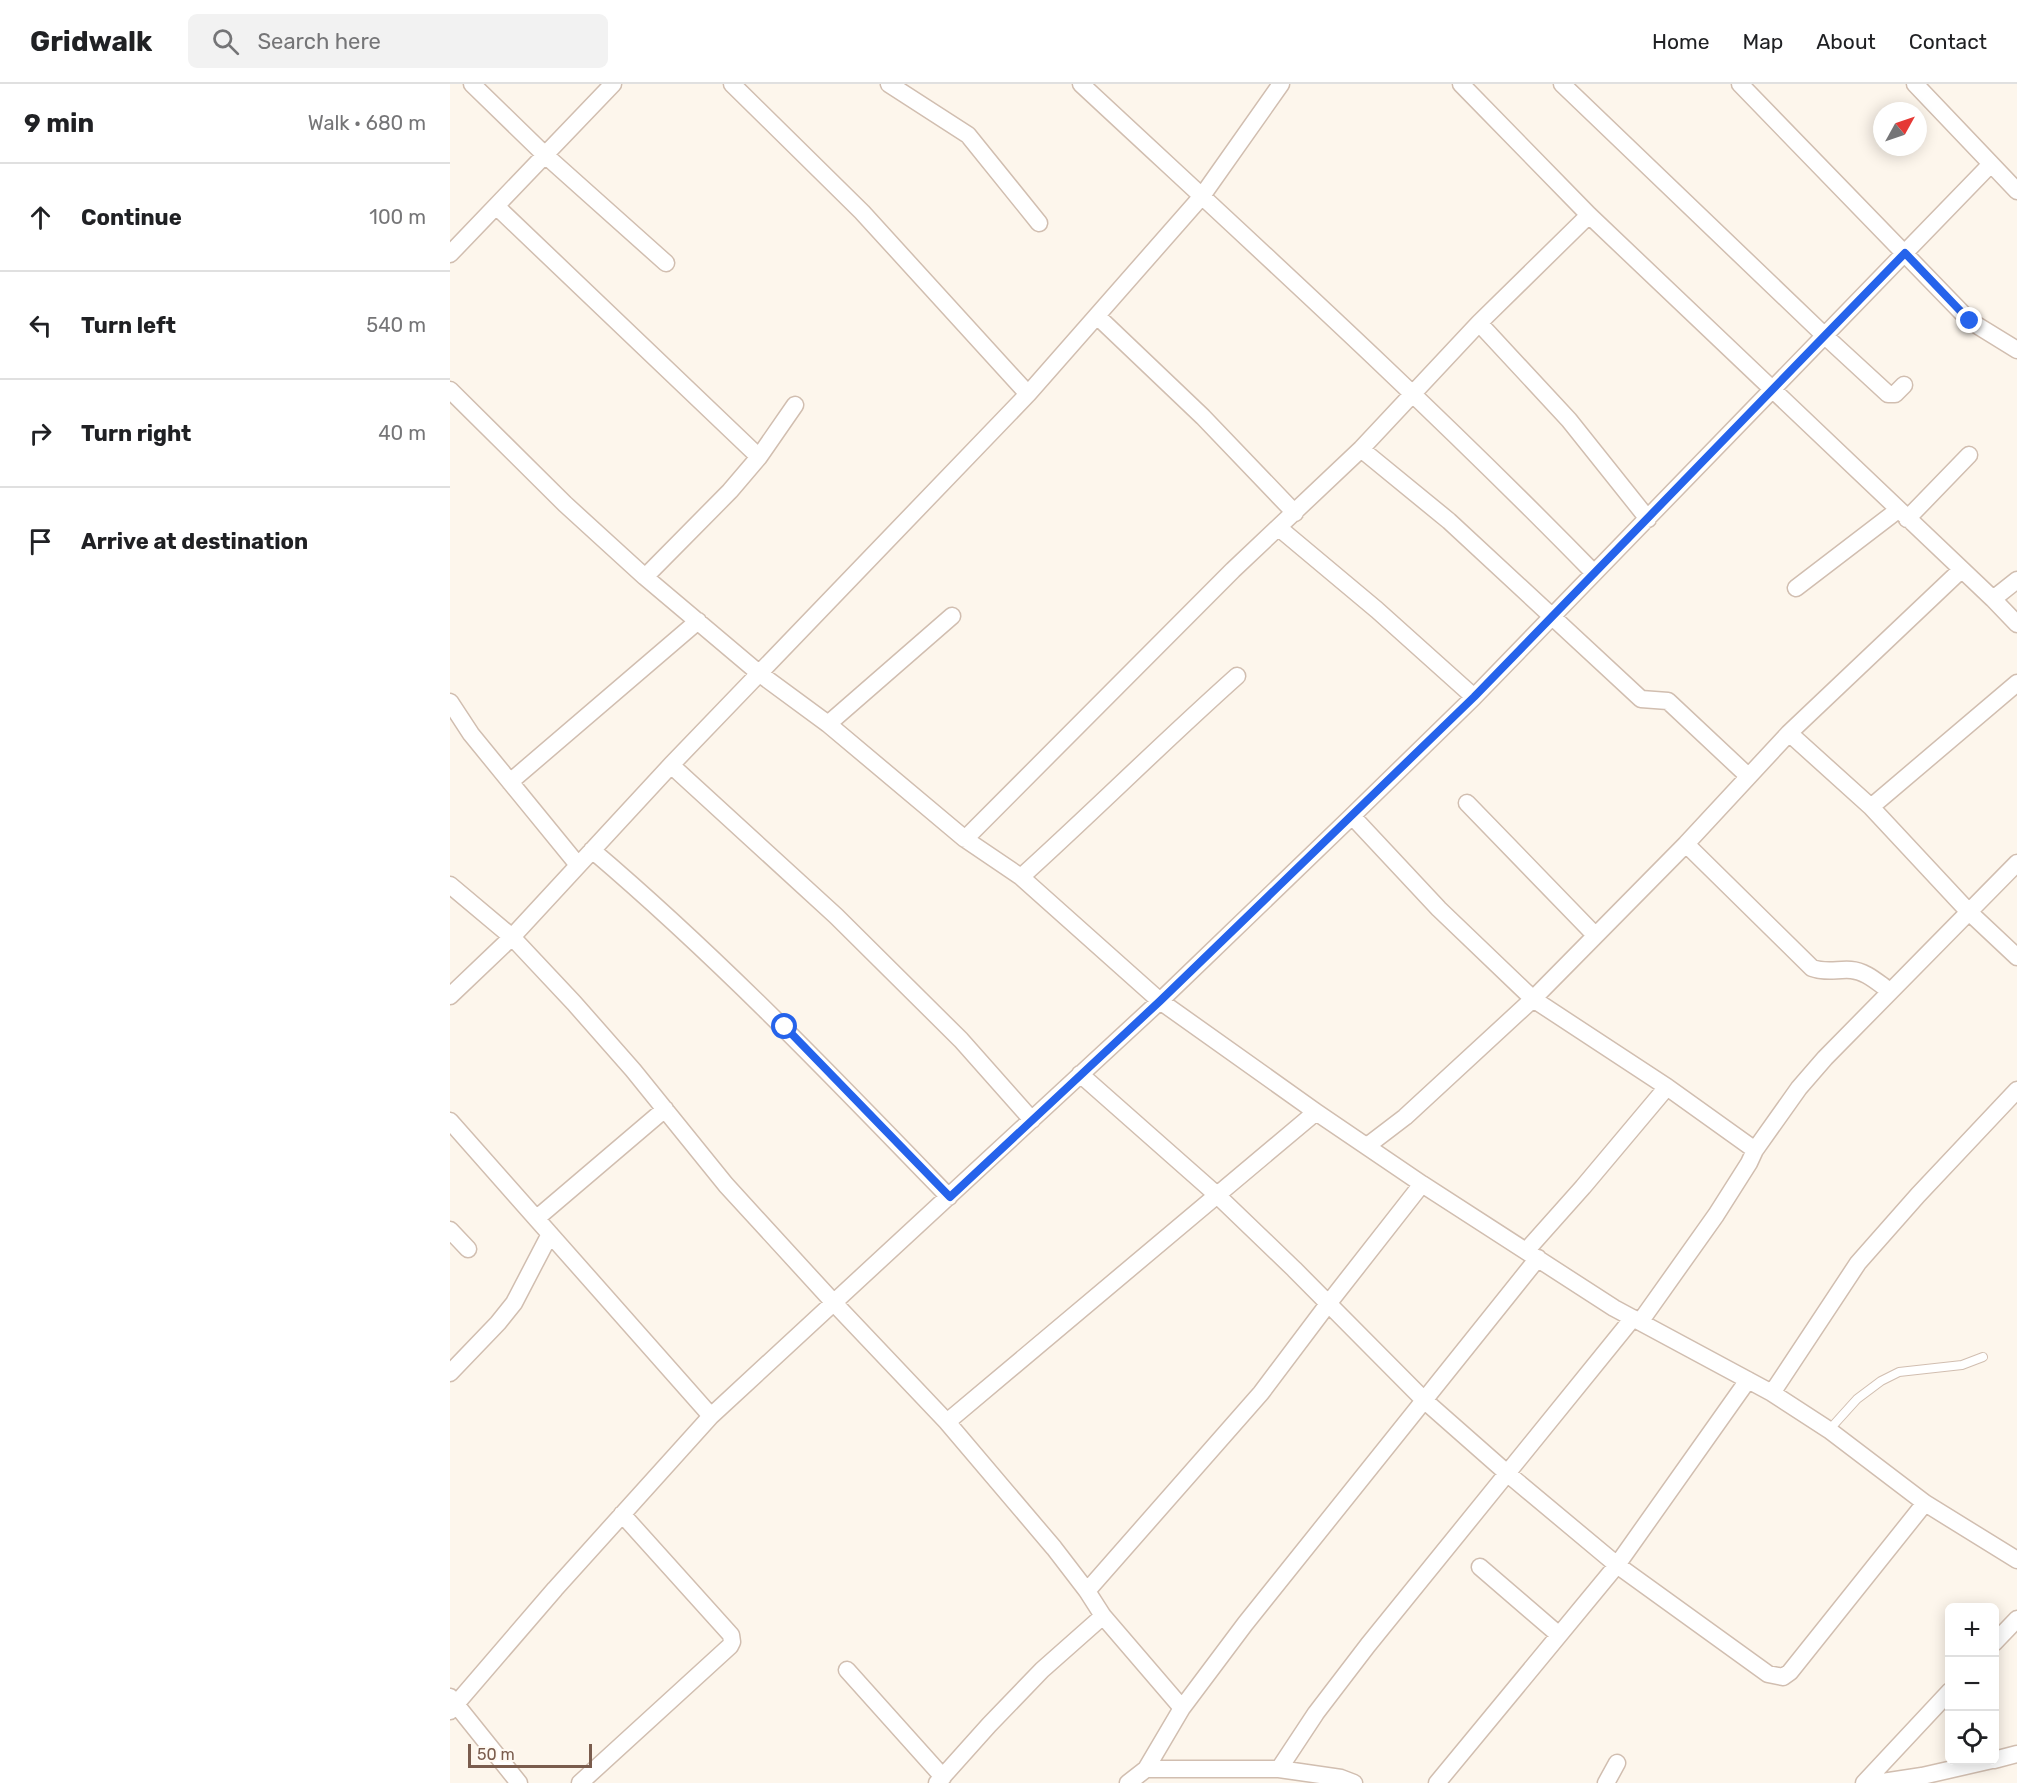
<!DOCTYPE html>
<html lang="en">
<head>
<meta charset="utf-8">
<style>
  :root { --surface:#fff; --page:#f2f2f2; --text:#202124; --muted:#757577; --line:#e0e0e0 }
  body { margin:0; font-family:Rubik,sans-serif; background:var(--page); color:var(--text) }
  .controls { position:absolute; right:18px; bottom:18px; display:grid; overflow:hidden; border-radius:9px; box-shadow:0 3px 15px #0003 }
  .controls button { width:54px; height:54px; display:grid; place-items:center; padding:0; border:0; border-bottom:2px solid var(--line); background:var(--surface); color:var(--text); font:30px sans-serif }
  .compass { position:absolute; left:1423px; top:18px; width:54px; height:54px; border-radius:50%; background:var(--surface); box-shadow:0 3px 15px #0003; rotate:50deg }
  .scale { position:absolute; left:18px; bottom:15px; width:124px; box-sizing:border-box; padding-left:6px; border:3px solid #7a5c4d; border-top:0; font-size:16px; line-height:21px; white-space:nowrap; color:#7a5c4d; -webkit-text-stroke:4px #fffaf3; paint-order:stroke }
  .stop { position:absolute; width:18px; height:18px; margin:-14px; border:4px solid #2563eb; border-radius:50%; background:#fff }
  .stop.end { background:#2563eb; border-color:#fff; box-shadow:0 2px 6px #0008 }
  .list { margin:0; padding:0; list-style:none }
  h2 { display:flex; justify-content:space-between; align-items:center; height:78px; margin:0; padding:0 24px; font-size:26px }
  h2 small { font-size:20px; font-weight:400; color:var(--muted) }
  .list li { display:grid; grid-template-columns:39px 1fr auto; gap:18px; align-items:center; box-sizing:border-box; height:108px; padding:0 24px; border-top:2px solid var(--line) }
  .list b { display:block; font-size:22px; white-space:nowrap }
  .list em { font-size:20px; font-style:normal; color:var(--muted) }
  .icon { flex:none; width:33px; height:33px; fill:none; stroke:currentColor; stroke-width:2; stroke-linecap:round; stroke-linejoin:round }
  .map { position:relative; flex:none; width:1567px; height:1699px; overflow:hidden }
  header { display:flex; align-items:center; gap:36px; box-sizing:border-box; height:84px; padding:0 30px; background:var(--surface); border-bottom:2px solid var(--line) }
  header strong { font-size:28px }
  nav { display:flex; gap:33px; margin-inline-start:auto; font-size:21px }
  .search { width:420px; height:54px; background:var(--page); display:flex; align-items:center; gap:15px; box-sizing:border-box; padding:0 21px; border-radius:9px; color:var(--muted); font-size:22px }
  main { display:flex }
  aside { flex:1; background:var(--surface) }
  .map>svg:first-child { display:block }
  .lines { fill:none; stroke-linecap:round; stroke-linejoin:round }
  .service-casing { stroke:#d1beb0; stroke-width:10 }
  .minor-casing { stroke:#d1beb0; stroke-width:19 }
  .service { stroke:#fff; stroke-width:8 }
  .minor { stroke:#fff; stroke-width:16 }
  .route { stroke:#2563eb; stroke-width:8 }
</style>
</head>
<body>
<header>
<strong>Gridwalk</strong>
<div class="search"><svg class="icon" aria-label="search" viewBox="0 0 24 24"><circle cx="10" cy="10" r="6"/><path d="M15 15l6 6"/></svg>Search here</div>
<nav><a>Home</a><a>Map</a><a>About</a><a>Contact</a></nav>
</header>
<main>
<aside>
<h2>9 min<small>Walk · 680 m</small></h2>
<ul class="list">
<li><svg class="icon" aria-label="ahead" viewBox="0 0 24 24"><path d="M12 20V5M6 11l6-6 6 6"/></svg><div><b>Continue</b></div><em>100 m</em></li>
<li><svg class="icon" aria-label="left" viewBox="0 0 24 24"><path d="M17 20v-9H6M10 6l-5 5 5 5"/></svg><div><b>Turn left</b></div><em>540 m</em></li>
<li><svg class="icon" aria-label="right" viewBox="0 0 24 24"><path d="M7 20v-9h11M14 6l5 5-5 5"/></svg><div><b>Turn right</b></div><em>40 m</em></li>
<li><svg class="icon" aria-label="arrive" viewBox="0 0 24 24"><path d="M6 21V4h12l-3 4 3 4H6"/></svg><div><b>Arrive at destination</b></div></li>
</ul>
</aside>
<div class="map">
<svg width="1567" height="1699" viewBox="0 0 1567 1699">
  <rect width="100%" height="100%" fill="#fdf6ec"/>
  <g class="lines">
    <g class="service-casing">
      <path id="service" d="M1379 1346 1407 1315 1431 1297 1449 1288 1512 1281 1533 1273"/>
    </g>
    <g class="minor-casing">
      <path id="minor" d="M22 0 94 70 216 179
        M282 0 412 128 578 310
        M439 0 518 51 589 139
        M631 0C804 161 979 320 1144 489
        M1011 0 1139 131 1543 515 1567 540
        M1112 0 1375 252 1438 310H1445L1454 301
        M1290 0 1520 237 1567 266
        M1465 0 1567 107
        M46 122 309 373
        M0 170 163 0
        M647 232 753 333 845 429
        M1029 239 1119 336 1198 435
        M0 306 115 420 195 493 310 590 378 640 515 755 571 793 710 917 866 1028 972 1100 1164 1224 1322 1309 1379 1346 1475 1419 1567 1476
        M911 365 999 437 1191 615 1218 617 1298 692
        M1457 435 1519 371
        M829 444 927 526 1024 613
        M195 493 280 407 309 373 345 321
        M1346 504 1448 426
        M1543 515 1567 496
        M0 618 21 650 128 781
        M378 640 502 532
        M1339 649 1421 723 1518 827 1567 873
        M221 681 386 832 511 956 582 1036
        M60 698 248 537
        M1017 719 1145 851
        M1421 723 1567 599
        M902 732 989 825 1083 915 1217 1003 1305 1066
        M515 755 783 486 911 365 1029 239 1139 131
        M1236 760 1362 884C1375 889 1388 885 1401 886 1416 887 1428 899 1440 907
        M142 766C269 874 384 994 499 1113
        M571 793C644 727 713 658 787 592
        M0 801 62 853 124 919 183 986 276 1101 385 1220 497 1338 604 1464 637 1507 653 1532 732 1624 696 1685 678 1699
        M0 912 62 853 221 681 578 310 752 112 831 0
        M630 990 767 1111 844 1185 974 1316 1058 1390 1167 1481 1318 1590 1333 1593 1340 1588 1475 1419
        M0 1037 261 1332
        M917 1062 955 1033 1083 915 1236 760 1339 649 1511 486
        M87 1134 215 1025
        M0 1146 18 1165
        M1076 1167 1133 1103 1217 1003
        M1190 1238 1266 1131 1299 1079 1305 1066 1349 1004 1375 974 1567 779
        M0 1289 48 1239 64 1219 100 1150
        M1322 1309 1408 1179 1468 1111 1567 1006
        M497 1338 866 1028
        M1030 1483 1109 1551
        M637 1507 811 1309 878 1220 972 1100
        M1544 1559 1567 1535
        M397 1586 493 1693
        M0 1613 69 1699
        M732 1624 795 1540 1088 1174
        M0 1627 105 1505 261 1332 710 917 902 732 1024 613 1540 81
        M1544 1676 1567 1670
        M696 1685H829L891 1694 904 1699
        M829 1685 866 1629 918 1561 1183 1234
        M130 1699 280 1562 282 1558 281 1551 172 1430
        M487 1699 539 1641 592 1586 653 1532
        M987 1699 1167 1481 1298 1296
        M1156 1699 1167 1679
        M1414 1699 1500 1607
        M1426 1699 1472 1692 1542 1676"/>
    </g>
    <use href="#service" class="service"/>
    <use href="#minor" class="minor"/>
  </g>
  <g class="lines">
    <path class="route" d="M335 943 500 1113 710 917 1024 613 1455 169 1520 237"/>
  </g>
</svg>
<div class="controls">
<button>+</button>
<button>−</button>
<button><svg class="icon" aria-label="locate" viewBox="0 0 24 24"><circle cx="12" cy="12" r="6"/><path d="M12 2v4M12 18v4M2 12h4M18 12h4"/></svg></button>
</div>
<svg class="compass" viewBox="-18 -18 36 36"><path d="M0-13l5 13h-10z" fill="#e53935"/><path d="M0 13l5-13h-10z" fill="#757577"/></svg>
<div class="scale">50 m</div>
<div class="stop" style="left:335px;top:943px"></div>
<div class="stop end" style="left:1520px;top:237px"></div>
</div>
</main>
</body>
</html>
